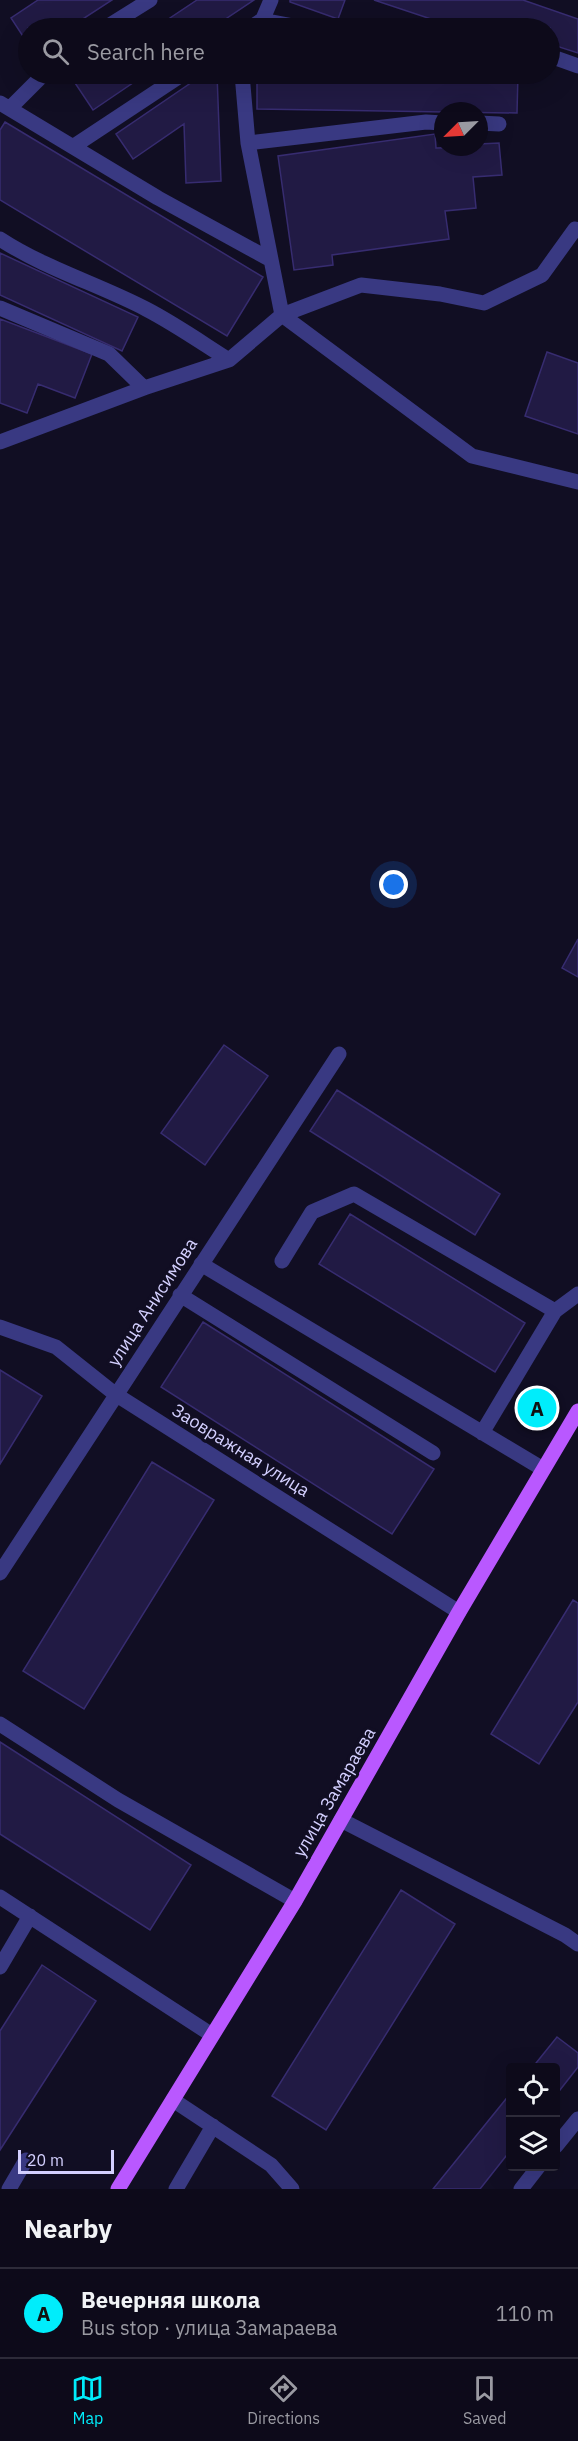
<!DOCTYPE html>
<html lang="en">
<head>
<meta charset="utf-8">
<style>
  :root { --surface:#0d0a1a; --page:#1b1827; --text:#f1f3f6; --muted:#9a9aa2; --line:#2d2b39; --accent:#00edfb }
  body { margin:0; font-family:"IBM Plex Sans",sans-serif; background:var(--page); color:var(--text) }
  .controls { position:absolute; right:18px; bottom:18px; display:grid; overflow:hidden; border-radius:6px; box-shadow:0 6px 24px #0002 }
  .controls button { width:54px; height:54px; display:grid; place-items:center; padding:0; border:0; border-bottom:2px solid var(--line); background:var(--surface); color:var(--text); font:30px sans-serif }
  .compass { position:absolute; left:434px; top:102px; width:54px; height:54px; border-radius:50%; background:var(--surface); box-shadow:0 6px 24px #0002; rotate:246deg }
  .scale { position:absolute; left:18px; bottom:15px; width:96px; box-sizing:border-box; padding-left:6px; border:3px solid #d4d0ff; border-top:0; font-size:16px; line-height:21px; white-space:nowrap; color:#d4d0ff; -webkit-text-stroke:4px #110e23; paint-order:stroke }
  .you { position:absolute; left:394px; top:885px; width:21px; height:21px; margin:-15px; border:4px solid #fff; border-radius:50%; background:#1a73e8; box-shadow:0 0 0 9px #1a73e833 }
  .badge { display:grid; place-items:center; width:39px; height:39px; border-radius:50%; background:var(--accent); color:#111; font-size:20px; font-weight:700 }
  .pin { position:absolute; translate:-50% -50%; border:3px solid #fff; box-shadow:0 2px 6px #0006 }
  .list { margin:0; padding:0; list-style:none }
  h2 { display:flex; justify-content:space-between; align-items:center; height:78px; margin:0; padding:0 24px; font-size:26px }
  h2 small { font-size:20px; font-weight:400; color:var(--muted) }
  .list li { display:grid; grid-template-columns:39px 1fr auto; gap:18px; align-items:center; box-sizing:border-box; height:90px; padding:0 24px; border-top:2px solid var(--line) }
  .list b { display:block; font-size:22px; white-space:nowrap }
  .list p { margin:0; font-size:20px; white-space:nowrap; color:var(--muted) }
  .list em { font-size:20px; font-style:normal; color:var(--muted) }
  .icon { flex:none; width:33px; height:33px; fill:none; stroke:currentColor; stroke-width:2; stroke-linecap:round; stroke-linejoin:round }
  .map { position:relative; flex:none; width:578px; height:2189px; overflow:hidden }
  .search { position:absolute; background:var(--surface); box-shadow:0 6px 24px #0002; left:18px; right:18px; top:18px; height:66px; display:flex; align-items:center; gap:15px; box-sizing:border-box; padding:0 21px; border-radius:33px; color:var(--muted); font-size:22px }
  .sheet { height:168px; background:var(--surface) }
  nav { display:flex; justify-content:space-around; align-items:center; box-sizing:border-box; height:84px; border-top:2px solid var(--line); background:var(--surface); font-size:16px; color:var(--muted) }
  nav a { display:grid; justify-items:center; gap:3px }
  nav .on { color:var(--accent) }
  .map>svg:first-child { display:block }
  .building { fill:#211a44; stroke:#372c70; stroke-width:1.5 }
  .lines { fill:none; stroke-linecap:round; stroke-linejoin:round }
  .minor { stroke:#393982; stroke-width:15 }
  .major { stroke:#b958ff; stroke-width:15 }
  .labels { text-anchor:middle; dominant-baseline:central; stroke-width:6; stroke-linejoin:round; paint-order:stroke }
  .street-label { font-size:18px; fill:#d4d0ff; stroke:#110e23 }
</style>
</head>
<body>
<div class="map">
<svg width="578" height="2189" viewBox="0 0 578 2189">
  <rect width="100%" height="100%" fill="#110e23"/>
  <path class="building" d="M38 0H112L69 28H28V44L11 18Z
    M197 0H254L212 28H155Z
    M290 0H345L338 19 290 2Z
    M374 0H523L578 19V53L550 44V28H505L477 19 474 28H458Z
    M89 74H146L93 110 75 83Z
    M204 74H217L221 181 186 183 184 124 133 159 116 134Z
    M257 74H518L517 113 257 109Z
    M5 122 263 277 227 336 0 200V130Z
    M435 134 436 148 479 147V144L499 143 502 175 473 177 476 208 445 211 449 239 332 255 333 265 294 270 278 156Z
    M0 253 138 317 122 351 0 295Z
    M0 319 92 354 75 398 38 384 27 413 0 403Z
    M547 352 578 363V434L525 416Z
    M578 939V977L562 968Z
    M224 1045 268 1076 205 1165 161 1133Z
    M337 1090 500 1194 475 1235 310 1131Z
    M350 1214 525 1323 495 1372 319 1264Z
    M203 1322 434 1469 392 1534 161 1387Z
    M0 1370 42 1396 0 1464Z
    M152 1462 214 1500 84 1709 23 1671Z
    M573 1600 578 1603V1702L539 1764 491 1734Z
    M0 1742 191 1865 150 1930 0 1834Z
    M401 1890 455 1924 326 2130 272 2096Z
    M42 1965 96 2001 0 2150V2031Z
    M557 2037 578 2053V2067L556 2095V2068H532Z
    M510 2094V2151L480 2189H433Z"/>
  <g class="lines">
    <path class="minor" d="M105 28 150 0
      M250 28 262 20 304 28
      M259 28 271 0
      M550 56 578 66
      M0 103 158 198 271 260
      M10 108 44 74
      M479 123 499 124
      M248 143 426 122 443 123
      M74 146 183 74
      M0 239C46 269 98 284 146 309 175 324 202 343 229 360
      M0 308 109 354 144 388
      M282 315 472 456 578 482
      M282 315 361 285 440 294 484 303 542 275 575 229
      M0 442 144 388 229 360 282 315 248 143 242 74
      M282 1261 312 1212 354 1194 555 1311 482 1433
      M201 1264 543 1469
      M180 1295 433 1453
      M555 1311 578 1294
      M0 1327 56 1347 115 1394 459 1612
      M0 1573 339 1054
      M0 1724 118 1800 295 1901
      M341 1820 565 1935 578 1944
      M0 1897 212 2035
      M0 1967 30 1916
      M173 2100 271 2165 292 2189
      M556 2146 578 2119
      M9 2189 26 2160
      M176 2189 213 2126
      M521 2189 539 2166"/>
    <path class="major" d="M118 2189 295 1901 459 1612 578 1411"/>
  </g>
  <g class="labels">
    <g class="street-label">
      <text transform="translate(152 1302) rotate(-57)">улица Анисимова</text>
      <text transform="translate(241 1450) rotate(32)">Заовражная улица</text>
      <text transform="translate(334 1792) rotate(-60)">улица Замараева</text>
    </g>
  </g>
</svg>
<div class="controls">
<button><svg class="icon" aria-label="locate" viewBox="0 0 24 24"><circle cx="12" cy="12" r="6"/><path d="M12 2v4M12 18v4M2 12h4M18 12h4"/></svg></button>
<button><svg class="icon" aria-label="layers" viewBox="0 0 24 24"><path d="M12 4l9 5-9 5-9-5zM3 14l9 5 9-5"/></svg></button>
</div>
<svg class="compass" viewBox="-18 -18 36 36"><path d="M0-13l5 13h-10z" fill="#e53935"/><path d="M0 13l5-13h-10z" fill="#9a9aa2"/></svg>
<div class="scale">20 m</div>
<div class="you"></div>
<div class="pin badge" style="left:537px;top:1408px">A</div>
<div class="search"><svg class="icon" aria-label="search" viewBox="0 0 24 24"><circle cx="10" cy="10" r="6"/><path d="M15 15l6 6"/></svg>Search here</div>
</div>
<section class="sheet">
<h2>Nearby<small></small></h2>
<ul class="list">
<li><span class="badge">A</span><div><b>Вечерняя школа</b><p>Bus stop · улица Замараева</p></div><em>110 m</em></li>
</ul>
</section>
<nav>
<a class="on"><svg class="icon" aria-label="map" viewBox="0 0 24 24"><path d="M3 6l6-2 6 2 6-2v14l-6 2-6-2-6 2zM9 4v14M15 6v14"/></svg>Map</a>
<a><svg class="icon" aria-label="directions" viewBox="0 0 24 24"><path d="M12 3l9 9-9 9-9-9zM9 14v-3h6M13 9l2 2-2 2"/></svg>Directions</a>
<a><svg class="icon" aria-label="saved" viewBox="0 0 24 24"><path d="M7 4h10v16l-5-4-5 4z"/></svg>Saved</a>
</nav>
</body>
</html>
